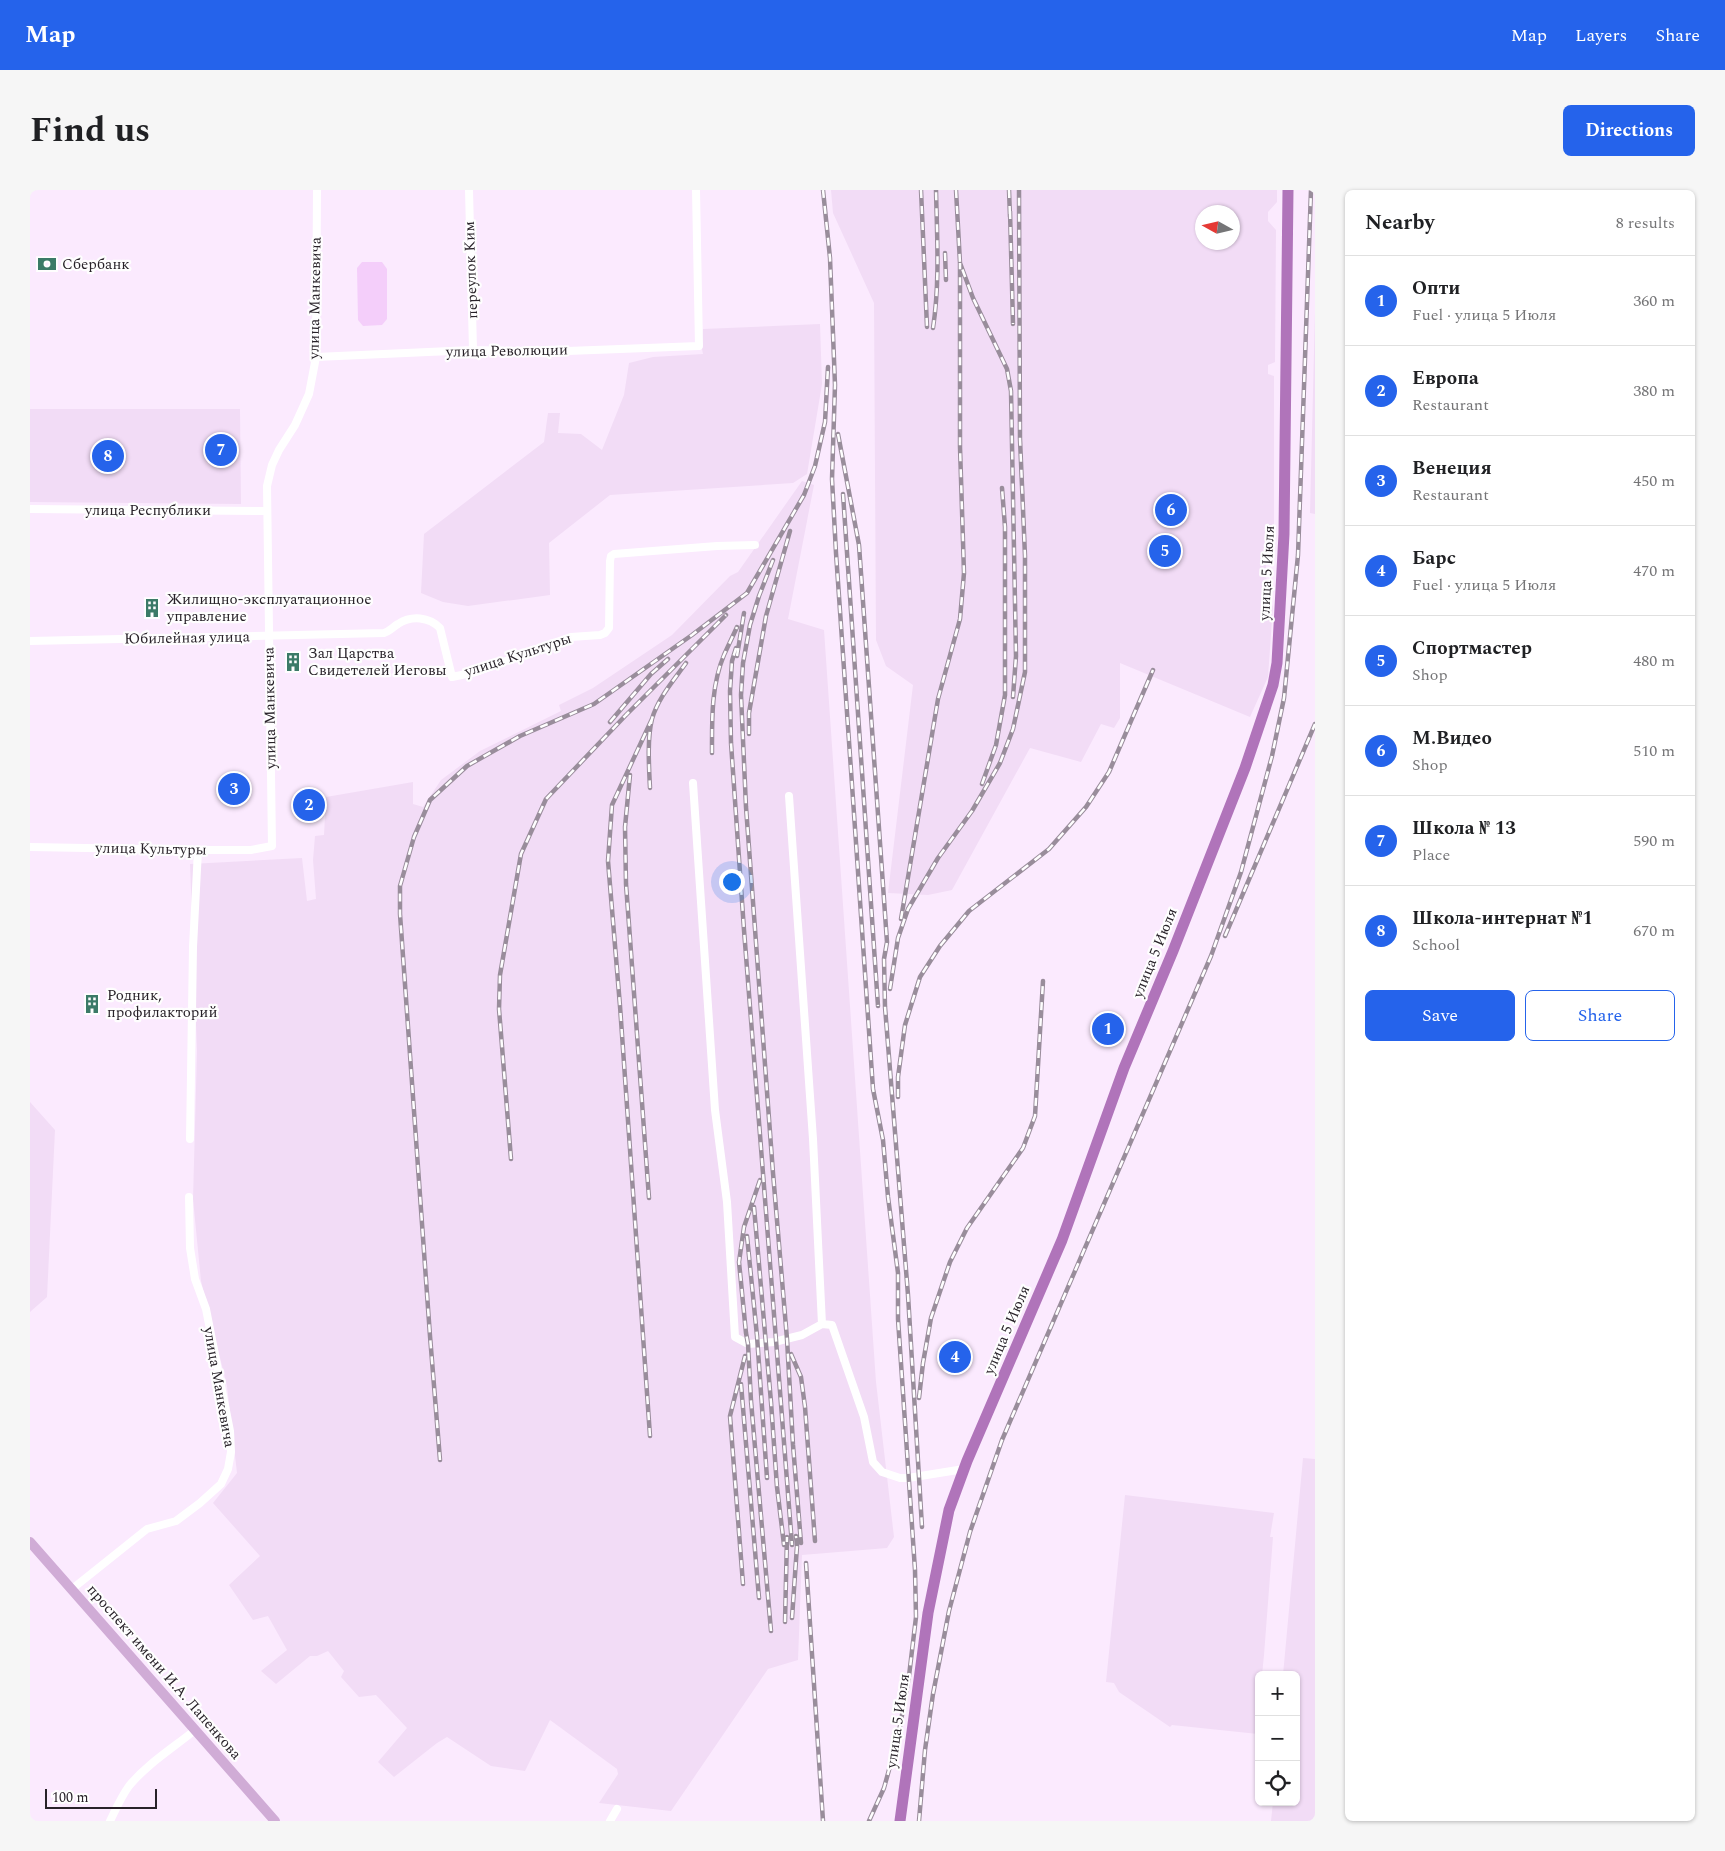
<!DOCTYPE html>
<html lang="en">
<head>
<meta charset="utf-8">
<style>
  :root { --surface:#fff; --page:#f6f6f6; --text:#202124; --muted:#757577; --line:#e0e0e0; --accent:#2563eb }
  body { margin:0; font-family:Spectral,serif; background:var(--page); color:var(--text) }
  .controls { position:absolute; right:15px; bottom:15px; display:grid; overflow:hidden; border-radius:8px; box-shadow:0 1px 4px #0004 }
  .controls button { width:45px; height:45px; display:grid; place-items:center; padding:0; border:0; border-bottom:1px solid var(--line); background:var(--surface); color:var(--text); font:25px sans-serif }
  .compass { position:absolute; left:1165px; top:15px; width:45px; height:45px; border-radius:50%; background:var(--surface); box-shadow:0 1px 4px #0004; rotate:278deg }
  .scale { position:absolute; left:15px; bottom:12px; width:112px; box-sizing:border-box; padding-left:5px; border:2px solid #282229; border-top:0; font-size:14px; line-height:18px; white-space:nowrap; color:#282229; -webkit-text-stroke:4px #fefefe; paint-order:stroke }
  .you { position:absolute; left:701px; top:691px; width:18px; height:18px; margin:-12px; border:4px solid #fff; border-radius:50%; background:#1a73e8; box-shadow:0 0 0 8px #1a73e833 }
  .badge { display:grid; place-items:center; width:32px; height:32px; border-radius:50%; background:var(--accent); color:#fff; font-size:16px; font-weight:700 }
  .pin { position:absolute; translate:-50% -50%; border:2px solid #fff; box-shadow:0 1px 5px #0006 }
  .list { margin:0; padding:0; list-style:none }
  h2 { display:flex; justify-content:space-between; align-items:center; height:65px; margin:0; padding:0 20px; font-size:21px }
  h2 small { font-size:16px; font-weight:400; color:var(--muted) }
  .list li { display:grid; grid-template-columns:32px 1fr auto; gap:15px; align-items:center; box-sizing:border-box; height:90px; padding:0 20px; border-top:1px solid var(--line) }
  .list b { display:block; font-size:19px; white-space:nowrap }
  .list p { margin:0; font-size:16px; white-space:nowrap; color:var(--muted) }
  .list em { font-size:16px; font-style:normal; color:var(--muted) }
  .actions { display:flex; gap:10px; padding:15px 20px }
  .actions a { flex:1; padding:11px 0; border:1px solid var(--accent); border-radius:8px; text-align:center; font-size:18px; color:var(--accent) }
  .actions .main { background:var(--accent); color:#fff }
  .icon { flex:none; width:28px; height:28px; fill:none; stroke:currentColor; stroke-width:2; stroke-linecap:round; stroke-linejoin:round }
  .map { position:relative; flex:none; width:1285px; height:1631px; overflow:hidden; border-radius:8px }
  header { display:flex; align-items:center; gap:30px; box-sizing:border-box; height:70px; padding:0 25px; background:var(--accent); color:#fff }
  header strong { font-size:24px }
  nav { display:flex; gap:28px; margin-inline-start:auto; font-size:18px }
  .intro { display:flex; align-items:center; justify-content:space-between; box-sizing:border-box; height:120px; padding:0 30px }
  h1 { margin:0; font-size:35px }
  .button { padding:12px 22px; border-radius:8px; background:var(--accent); color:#fff; font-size:18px; font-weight:700 }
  main { display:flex; gap:30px; padding:0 30px }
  aside { flex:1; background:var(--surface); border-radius:8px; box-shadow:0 1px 4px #0004 }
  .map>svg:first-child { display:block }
  .built { fill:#f2dcf6; fill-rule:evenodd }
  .green { fill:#f4cefa }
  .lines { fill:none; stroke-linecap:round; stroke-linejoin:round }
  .minor { stroke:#fff; stroke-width:8 }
  .major { stroke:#d0acd6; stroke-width:10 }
  .highway { stroke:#b074ba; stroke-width:11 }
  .rail-casing { stroke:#998d9b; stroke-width:4.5 }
  .rail { stroke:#fefefe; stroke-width:2.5; stroke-dasharray:8; stroke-linecap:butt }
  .labels { text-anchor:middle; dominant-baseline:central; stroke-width:4.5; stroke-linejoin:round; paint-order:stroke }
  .poi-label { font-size:15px; fill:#282229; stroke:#fefefe; text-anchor:start }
  .street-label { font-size:15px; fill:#282229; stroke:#fefefe }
</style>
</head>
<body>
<header>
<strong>Map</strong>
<nav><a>Map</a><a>Layers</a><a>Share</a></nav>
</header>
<div class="intro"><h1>Find us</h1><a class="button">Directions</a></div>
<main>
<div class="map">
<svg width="1285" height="1631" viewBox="0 0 1285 1631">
  <rect width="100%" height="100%" fill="#fbeafe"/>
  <path class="built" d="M801 0H1247V12L1238 22V31L1246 40 1245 172 1238 175V184L1244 186V354L1236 371 1237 413 1243 416 1238 487 1220 527 1090 473V528L1084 538 1071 534 1051 572 1000 558 922 700 898 705 858 703 883 495 856 476 846 450 844 113 803 23ZM1172 22H1202V52H1172Z
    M1285 122V324L1280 323Z
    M790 134 792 194 777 284 763 293 580 305 519 353 520 405 438 416 413 412 391 403 394 344 514 252 518 223H530L528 243 551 244 572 260 594 205 599 173 623 167 673 164 671 154 673 139Z
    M0 219H210L211 314 0 312Z
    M772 291 784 295 758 429 794 440 846 1192 864 1347 857 1358 772 1365 768 1470 738 1479 641 1621 569 1613 588 1584 587 1579 520 1530 495 1581 461 1576 417 1547 407 1553 364 1587 348 1572 377 1538 346 1505 329 1507 311 1487 314 1481 298 1461 287 1466H280L246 1494 231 1481 257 1460 238 1426 223 1430 199 1395 230 1366 183 1313 207 1283 197 1196 171 1091 163 1009 167 861 160 674 272 668 277 711 286 709 283 670 285 646 294 645 296 607 383 592V614L393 617 411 590 450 561 531 521 529 515 563 498 642 445 700 386 708 382Z
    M0 912 25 940 17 1107 0 1122Z
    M1273 1268 1285 1269V1631H1241L1243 1612H1266V1485H1253Z
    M1095 1305 1244 1323 1240 1347H1243L1234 1465 1232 1485H1229L1228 1544 1142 1535 1140 1537 1089 1502 1084 1493 1076 1492Z"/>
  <path class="green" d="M332 72H352L357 79V129L352 135 333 136 328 130 327 78Z"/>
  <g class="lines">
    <path class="minor" d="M439 0 443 160
      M286 167 443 160 511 162 669 156 666 0
      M0 319 236 321
      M0 451 354 443C360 441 363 437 368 434 382 425 399 427 410 438L422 487 446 482 541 447 570 445 575 443 579 438 580 371 581 366 584 364 687 356 725 355
      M663 593 685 920 697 1012 705 1147 718 1154 744 1152 772 1145 792 1134
      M759 606 783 949 792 1134 802 1135 834 1227 843 1272 852 1282 870 1288H878L934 1279
      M0 657 168 660H221L242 656 237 296 242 275 249 260 265 235 279 204 286 167 287 0
      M160 949 163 757 168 660
      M42 1399 117 1339 146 1331 170 1313 191 1294 198 1279 201 1262 200 1241 176 1119 165 1089 160 1058 159 1007
      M80 1631C86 1619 91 1607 99 1596 117 1574 143 1558 165 1540
      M580 1631 587 1619"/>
    <path class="major" d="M0 1352 245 1631"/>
    <path class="highway" d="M870 1631 898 1423 919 1320 937 1271 1032 1050 1094 878 1143 761 1215 578 1243 495 1247 473 1254 344 1258 0"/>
    <g class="rail-casing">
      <path id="rail" d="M793 0 800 68 805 195 802 289 806 363 843 899 853 950 858 1007 868 1083V1129L885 1380 886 1427 879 1486 868 1547 854 1598 839 1631
        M891 0 897 137
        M926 0 930 73 943 108 977 179 981 201 986 466 983 507
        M979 0 980 27
        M980 21 983 134
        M915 63 916 90
        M903 138C910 92 907 46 906 0
        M808 244 829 355 857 752 854 769 855 817 878 1105 892 1337
        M813 304 848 816
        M743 370 729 406 720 435 713 473 711 505 716 617 743 983 757 1149 763 1255 771 1353
        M706 458 702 471 700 501 701 553 714 740 762 1355
        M707 466 714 423
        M580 532 621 484 638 469
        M719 544V523L736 426 760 341
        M682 563C682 530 681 496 694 465 698 456 703 446 707 437
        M600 585 595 637 596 694 619 1008
        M952 594 966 555 975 505V337L972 298
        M620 598C619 578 617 549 622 529 628 508 644 490 656 473
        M871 729 908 509 930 429 934 383 930 257V73
        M1195 746 1285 534
        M860 799 868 748 878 719 908 668 942 621 970 573 983 539 995 482V366L990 249 989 0
        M868 907V887L875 835 890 787 910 756 939 721 1019 659 1056 617 1079 582 1123 480
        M481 969 469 819 470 785 491 664 516 609 596 525 696 425
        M730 990 714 1037 709 1072 716 1143 718 1154 721 1211 741 1441
        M724 1017 741 1212 747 1297 754 1355
        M717 1046 727 1146 737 1288
        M761 1164 771 1187 775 1217 785 1351
        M711 1194 729 1408
        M889 1208 893 1173 901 1128 920 1072 937 1038 993 958 1005 926 1013 791
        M620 1246 590 816 578 671 582 615 622 529
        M410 1270 400 1146 370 724V696L384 647 400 610 437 576 490 546 564 514 662 445 717 403 774 305 785 276 795 232 798 177
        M776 1373 793 1631
        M713 1394 700 1226 715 1166
        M762 1428 767 1356 766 1346
        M755 1432 757 1347
        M889 1631 895 1560 903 1504 919 1421 940 1342 972 1250 1181 766 1211 682 1242 566 1254 508 1268 365 1281 0"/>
    </g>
    <use href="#rail" class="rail"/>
  </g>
  <defs>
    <g id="bank-bare" transform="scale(1.5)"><path d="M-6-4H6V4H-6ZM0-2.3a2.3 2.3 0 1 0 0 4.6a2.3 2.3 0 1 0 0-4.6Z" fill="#3b7a67" stroke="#fefefe" stroke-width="2.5" paint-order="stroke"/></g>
    <g id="building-bare" transform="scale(1.5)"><path d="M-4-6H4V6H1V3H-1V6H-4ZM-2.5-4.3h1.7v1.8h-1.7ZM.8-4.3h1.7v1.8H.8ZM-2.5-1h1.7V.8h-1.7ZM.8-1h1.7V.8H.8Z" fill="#3b7a67" stroke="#fefefe" stroke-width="2.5" paint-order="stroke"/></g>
  </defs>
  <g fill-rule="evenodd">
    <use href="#bank-bare" x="17" y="74"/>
    <use href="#building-bare" x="122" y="418"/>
    <use href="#building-bare" x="263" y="472"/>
    <use href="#building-bare" x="62" y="814"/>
  </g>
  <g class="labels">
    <g class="poi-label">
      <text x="32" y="74">Сбербанк</text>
      <text x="137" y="409">Жилищно-эксплуатационное<tspan x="137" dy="17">управление</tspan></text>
      <text x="278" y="463">Зал Царства<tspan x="278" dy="17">Свидетелей Иеговы</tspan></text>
      <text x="77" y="805">Родник,<tspan x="77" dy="17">профилакторий</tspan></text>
    </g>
    <g class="street-label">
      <text transform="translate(441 80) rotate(-92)">переулок Ким</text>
      <text transform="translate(285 108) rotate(-89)">улица Манкевича</text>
      <text transform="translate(477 161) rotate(-1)">улица Революции</text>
      <text x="118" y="320">улица Республики</text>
      <text transform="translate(1237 383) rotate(-87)">улица 5 Июля</text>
      <text transform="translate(157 448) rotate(-1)">Юбилейная улица</text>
      <text transform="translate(488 465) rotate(-18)">улица Культуры</text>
      <text transform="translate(240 518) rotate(-91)">улица Манкевича</text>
      <text transform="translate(121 659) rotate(1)">улица Культуры</text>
      <text transform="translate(1125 763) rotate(-68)">улица 5 Июля</text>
      <text transform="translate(977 1140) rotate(-67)">улица 5 Июля</text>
      <text transform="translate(189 1197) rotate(80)">улица Манкевича</text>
      <text transform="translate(134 1482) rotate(49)">проспект имени И.А. Лапенкова</text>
      <text transform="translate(868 1531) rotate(-82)">улица 5 Июля</text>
    </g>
  </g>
</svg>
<div class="controls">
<button>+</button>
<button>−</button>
<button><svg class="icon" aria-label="locate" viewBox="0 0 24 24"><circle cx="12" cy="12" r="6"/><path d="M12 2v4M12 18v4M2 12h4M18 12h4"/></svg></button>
</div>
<svg class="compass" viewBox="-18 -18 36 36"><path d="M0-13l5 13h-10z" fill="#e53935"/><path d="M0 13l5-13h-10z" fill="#757577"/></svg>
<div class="scale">100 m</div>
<div class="you"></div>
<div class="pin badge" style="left:1078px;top:839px">1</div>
<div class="pin badge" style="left:279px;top:615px">2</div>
<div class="pin badge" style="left:204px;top:599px">3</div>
<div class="pin badge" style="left:925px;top:1167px">4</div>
<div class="pin badge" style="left:1135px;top:361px">5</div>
<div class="pin badge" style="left:1141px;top:320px">6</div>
<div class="pin badge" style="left:191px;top:260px">7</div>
<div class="pin badge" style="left:78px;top:266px">8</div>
</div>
<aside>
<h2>Nearby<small>8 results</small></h2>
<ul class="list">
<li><span class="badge">1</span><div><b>Опти</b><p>Fuel · улица 5 Июля</p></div><em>360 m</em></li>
<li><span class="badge">2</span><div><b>Европа</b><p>Restaurant</p></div><em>380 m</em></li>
<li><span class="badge">3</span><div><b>Венеция</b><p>Restaurant</p></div><em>450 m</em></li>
<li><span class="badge">4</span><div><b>Барс</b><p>Fuel · улица 5 Июля</p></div><em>470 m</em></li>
<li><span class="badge">5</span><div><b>Спортмастер</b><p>Shop</p></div><em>480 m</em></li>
<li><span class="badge">6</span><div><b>М.Видео</b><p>Shop</p></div><em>510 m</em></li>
<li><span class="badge">7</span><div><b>Школа № 13</b><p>Place</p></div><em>590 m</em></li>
<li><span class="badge">8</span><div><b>Школа-интернат №1</b><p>School</p></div><em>670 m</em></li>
</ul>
<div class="actions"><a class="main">Save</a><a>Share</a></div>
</aside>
</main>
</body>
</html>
